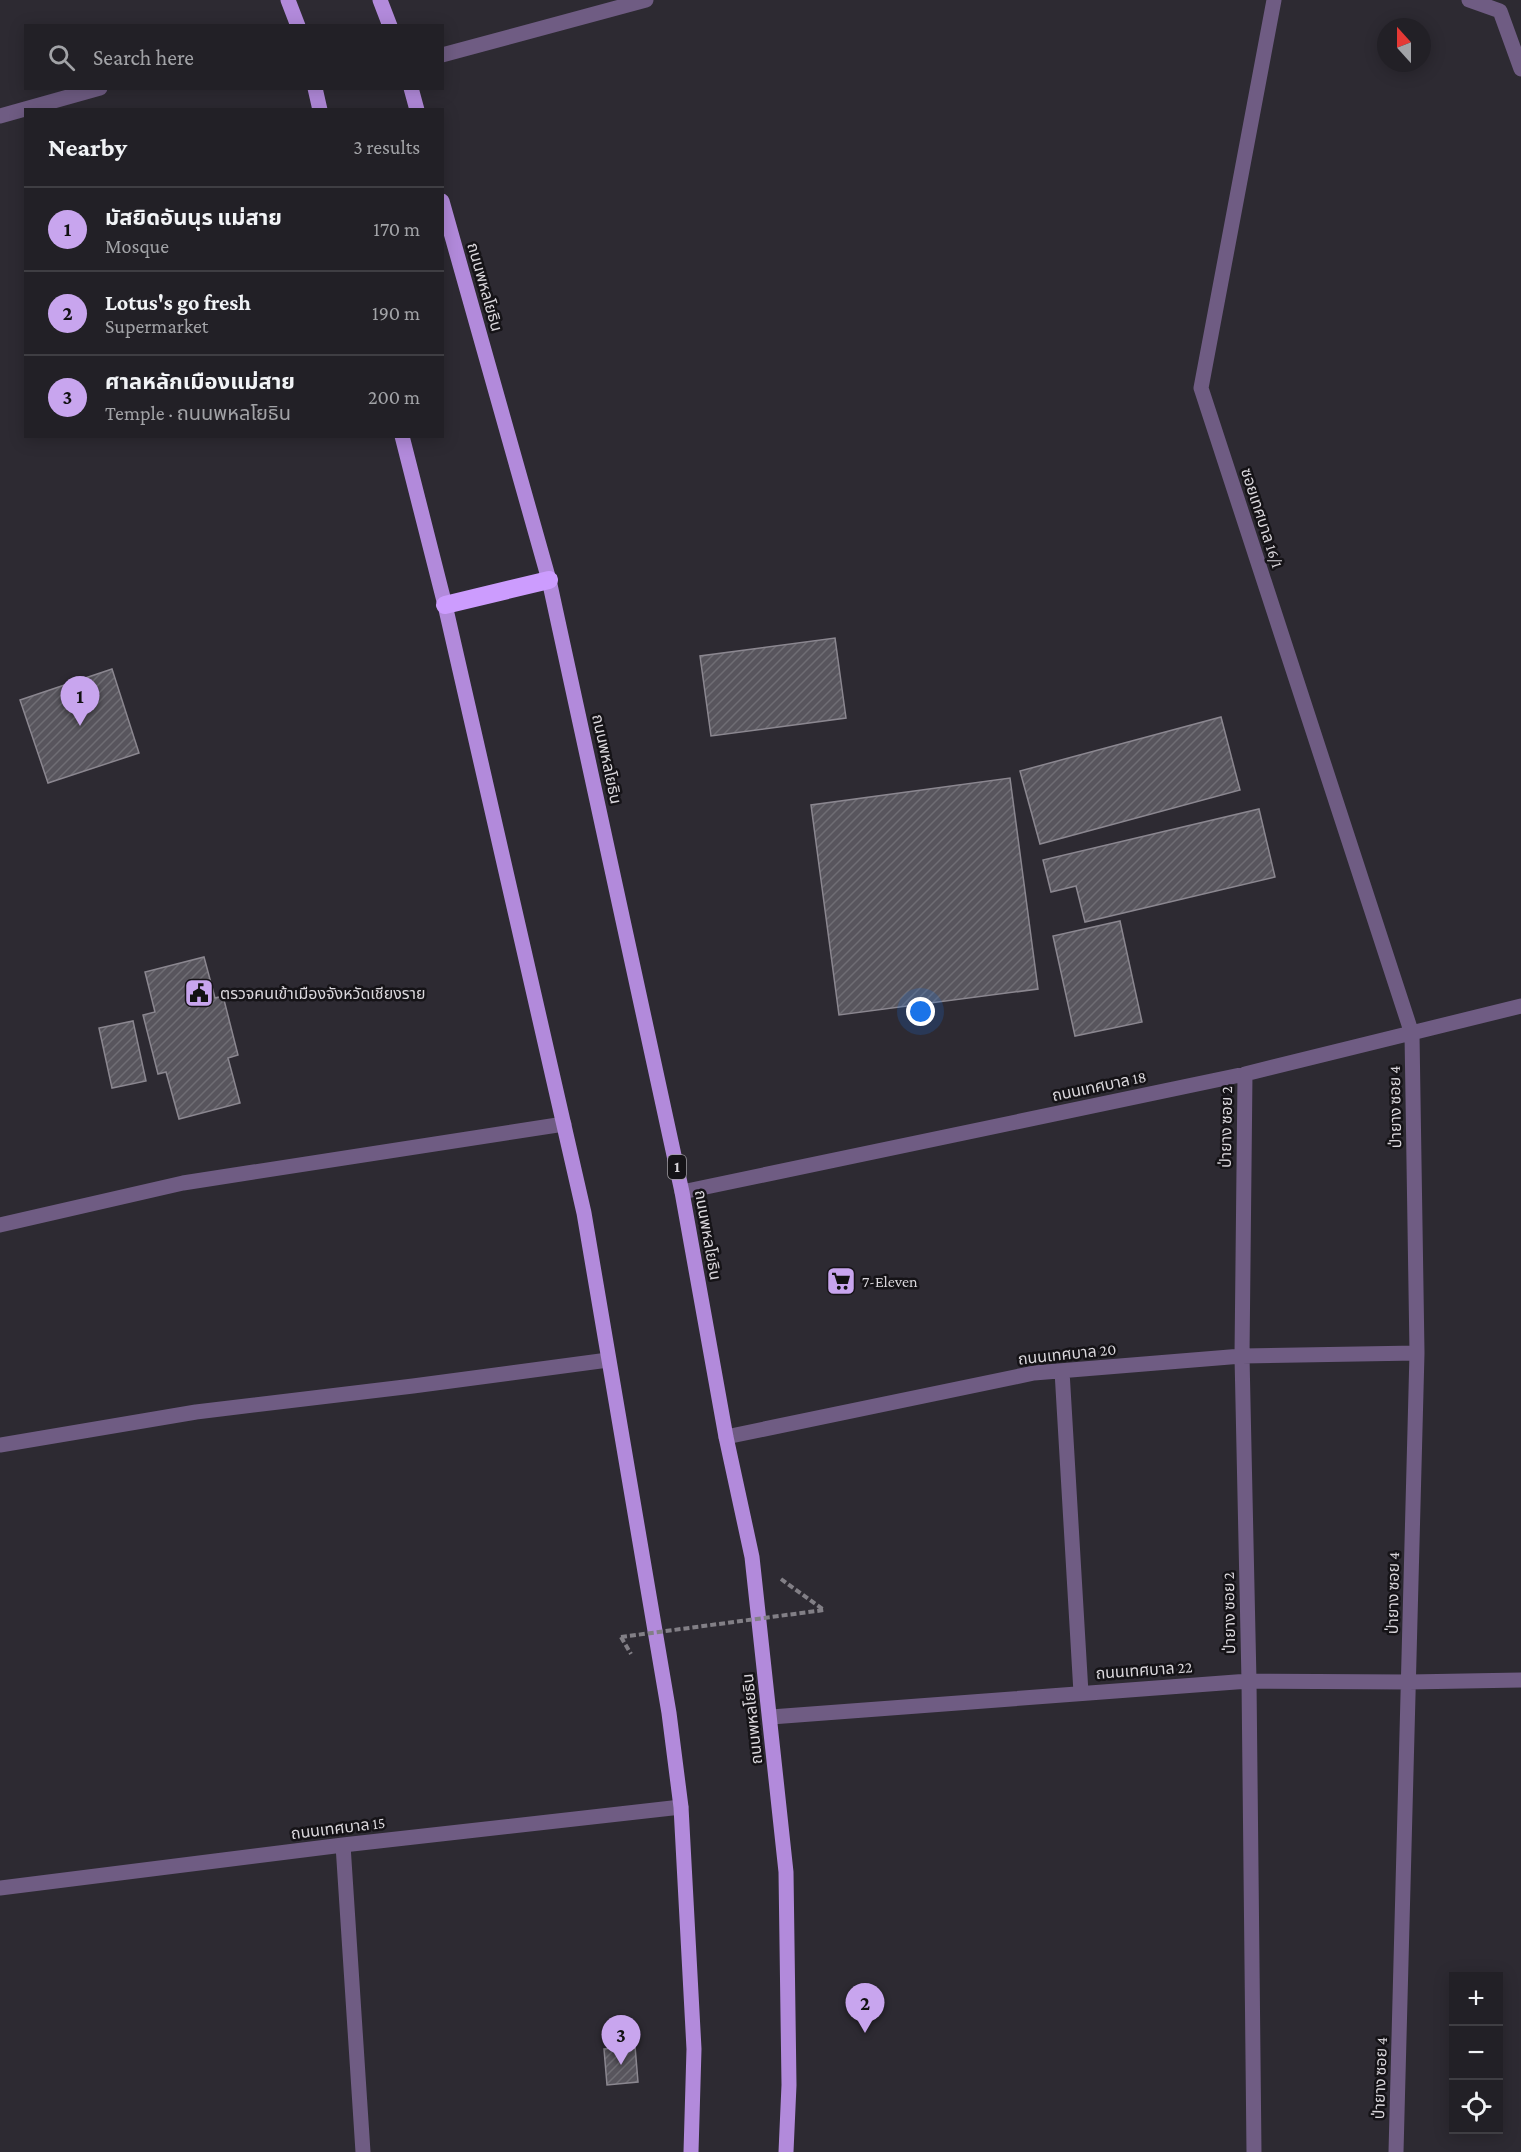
<!DOCTYPE html>
<html lang="en">
<head>
<meta charset="utf-8">
<style>
  :root { --surface:#222026; --page:#2a282e; --text:#f1f3f6; --muted:#a2a3a7; --line:#3f3e43; --accent:#c8a5ee }
  body { margin:0; font-family:"Crimson Pro","Noto Sans Thai",serif; background:var(--page); color:var(--text) }
  .controls { position:absolute; right:18px; bottom:18px; display:grid; overflow:hidden; border-radius:0px; box-shadow:0 3px 15px #0003 }
  .controls button { width:54px; height:54px; display:grid; place-items:center; padding:0; border:0; border-bottom:2px solid var(--line); background:var(--surface); color:var(--text); font:30px sans-serif }
  .compass { position:absolute; left:1377px; top:18px; width:54px; height:54px; border-radius:50%; background:var(--surface); box-shadow:0 3px 15px #0003; rotate:339deg }
  .you { position:absolute; left:921px; top:1012px; width:21px; height:21px; margin:-15px; border:4px solid #fff; border-radius:50%; background:#1a73e8; box-shadow:0 0 0 9px #1a73e833 }
  .badge { display:grid; place-items:center; width:39px; height:39px; border-radius:50%; background:var(--accent); color:#111; font-size:20px; font-weight:700 }
  .pin { position:absolute; translate:-50% -50px; filter:drop-shadow(0 2px 3px #0008) }
  .pin::after { content:''; position:absolute; top:32px; width:21px; height:18px; background:inherit; clip-path:polygon(0 0,100% 0,50% 100%) }
  .list { margin:0; padding:0; list-style:none }
  h2 { display:flex; justify-content:space-between; align-items:center; height:78px; margin:0; padding:0 24px; font-size:26px }
  h2 small { font-size:20px; font-weight:400; color:var(--muted) }
  .list li { display:grid; grid-template-columns:39px 1fr auto; gap:18px; align-items:center; box-sizing:border-box; height:84px; padding:0 24px; border-top:2px solid var(--line) }
  .list b { display:block; font-size:22px; white-space:nowrap }
  .list p { margin:0; font-size:20px; white-space:nowrap; color:var(--muted) }
  .list em { font-size:20px; font-style:normal; color:var(--muted) }
  .icon { flex:none; width:33px; height:33px; fill:none; stroke:currentColor; stroke-width:2; stroke-linecap:round; stroke-linejoin:round }
  .map { position:relative; flex:none; width:1521px; height:2152px; overflow:hidden }
  .search { position:absolute; background:var(--surface); box-shadow:0 3px 15px #0003; left:24px; top:24px; width:420px; height:66px; display:flex; align-items:center; gap:15px; box-sizing:border-box; padding:0 21px; border-radius:0px; color:var(--muted); font-size:22px }
  .panel { position:absolute; background:var(--surface); box-shadow:0 3px 15px #0003; left:24px; top:108px; width:420px; height:330px; border-radius:0px }
  .map>svg:first-child { display:block }
  .building { fill:url(#building-hatch); stroke:#8b8790; stroke-width:1.5 }
  .lines { fill:none; stroke-linecap:round; stroke-linejoin:round }
  .path { stroke:#827f86; stroke-width:4; stroke-dasharray:6 3; stroke-linecap:butt }
  .minor { stroke:#6f5c83; stroke-width:15 }
  .major { stroke:#b28adb; stroke-width:15 }
  .highway { stroke:#cc9cfe; stroke-width:18 }
  .path-bridge { stroke:#827f86; stroke-width:4; stroke-dasharray:6 3; stroke-linecap:butt }
  .labels { text-anchor:middle; dominant-baseline:central; stroke-width:5; stroke-linejoin:round; paint-order:stroke }
  .shield { fill:#151317; stroke:#9f9ca1; stroke-width:1.5 }
  .shield-label { font-size:15px; font-weight:bold; fill:#dad7dc }
  .street-label { font-size:16px; fill:#dad7dc; stroke:#151317 }
  .poi-label { font-size:16px; fill:#dad7dc; stroke:#151317; text-anchor:start }
</style>
</head>
<body>
<div class="map">
<svg width="1521" height="2152" viewBox="0 0 1521 2152">
  <defs>
    <pattern id="building-hatch" width="6" height="6" patternUnits="userSpaceOnUse" patternTransform="scale(1.5)"><rect width="6" height="6" fill="#58555d"/><path d="M-1 1l2-2M0 6l6-6M5 7l2-2" fill="none" stroke="#6f6d74"/></pattern>
  </defs>
  <rect width="100%" height="100%" fill="#2d2a32"/>
  <path class="building" d="M835 638 846 718 711 736 700 656Z
    M112 669 139 753 48 783 20 700Z
    M1221 717 1240 790 1040 844 1020 771Z
    M1010 778 1038 989 839 1015 811 805Z
    M1259 809 1275 877 1085 922 1076 886 1051 892 1043 860Z
    M1120 921 1142 1022 1075 1036 1053 936Z
    M204 957 215 998 223 996 238 1055 228 1058 240 1103 179 1119 166 1072 158 1074 143 1015 155 1012 145 972Z
    M133 1021 146 1081 112 1088 99 1028Z
    M635 2046 638 2082 607 2085 604 2049Z"/>
  <g class="lines">
    <path class="path" d="M781 1579 824 1610
      M621 1637 631 1654"/>
    <path class="minor" d="M1274 0 1201 388 1412 1034 1417 1353 1396 2152
      M1469 0 1500 11 1521 69
      M442 55 646 0
      M0 116 100 88
      M1245 1074 1242 1356 1249 1681 1254 2152
      M682 1192 1245 1074 1521 1006
      M0 1225 183 1183 564 1124
      M1062 1371 1081 1693
      M726 1437 1034 1373 1242 1356 1417 1353
      M0 1445 196 1412 413 1386 608 1360
      M771 1717 1249 1681 1409 1682 1521 1680
      M343 1845 363 2152
      M0 1888 343 1845 681 1807"/>
    <path class="major" d="M288 0 298 26
      M380 0 390 26
      M315 88 320 110
      M411 88 417 110
      M442 201 549 580 682 1192 726 1437 752 1557 786 1872 789 2085 786 2152
      M402 436 445 605 584 1213 669 1713 681 1807 694 2049 691 2152"/>
    <path class="highway" d="M445 605 549 580"/>
    <path class="path-bridge" d="M621 1637 824 1610"/>
  </g>
  <defs>
    <g id="civic-square" transform="scale(1.5)"><rect x="-9" y="-9" width="18" height="18" rx="4" fill="#c8a5ee" stroke="#151317"/><path d="M-.6-6.5H3V-4.5H.6V-3L4-1V1h2V6H-6V1h2V-1L-.6-3ZM-1.2 2.5V6h2.4V2.5Z" fill="#111"/></g>
    <g id="supermarket-square" transform="scale(1.5)"><rect x="-9" y="-9" width="18" height="18" rx="4" fill="#c8a5ee" stroke="#151317"/><path d="M-6-5.5h2.5l.6 2H6L4.5 2H-2.5L-4.4-4H-6ZM-1.5 3.2a1.3 1.3 0 1 0 .1 0ZM3 3.2a1.3 1.3 0 1 0 .1 0Z" fill="#111"/></g>
  </defs>
  <g fill-rule="evenodd">
    <use href="#civic-square" x="199" y="993"/>
    <use href="#supermarket-square" x="841" y="1281"/>
  </g>
  <g class="labels">
    <rect class="shield" x="668" y="1155" width="18" height="24" rx="4.5"/>
    <g class="shield-label">
      <text x="677" y="1167">1</text>
    </g>
    <g class="street-label">
      <text transform="translate(485 287) rotate(74)">ถนนพหลโยธิน</text>
      <text transform="translate(1262 518) rotate(72)">ซอยเทศบาล 16/1</text>
      <text transform="translate(607 759) rotate(78)">ถนนพหลโยธิน</text>
      <text transform="translate(1099 1086) rotate(-12)">ถนนเทศบาล 18</text>
      <text transform="translate(1395 1107) rotate(-91)">ป่ายาง ซอย 4</text>
      <text transform="translate(1226 1127) rotate(-89)">ป่ายาง ซอย 2</text>
      <text transform="translate(708 1235) rotate(80)">ถนนพหลโยธิน</text>
      <text transform="translate(1067 1354) rotate(-6)">ถนนเทศบาล 20</text>
      <text transform="translate(1393 1593) rotate(-89)">ป่ายาง ซอย 4</text>
      <text transform="translate(1229 1613) rotate(-91)">ป่ายาง ซอย 2</text>
      <text transform="translate(1144 1670) rotate(-4)">ถนนเทศบาล 22</text>
      <text transform="translate(752 1719) rotate(-96)">ถนนพหลโยธิน</text>
      <text transform="translate(338 1828) rotate(-7)">ถนนเทศบาล 15</text>
      <text transform="translate(1380 2078) rotate(-88)">ป่ายาง ซอย 4</text>
    </g>
    <g class="poi-label">
      <text x="220" y="993">ตรวจคนเข้าเมืองจังหวัดเชียงราย</text>
      <text x="862" y="1281">7-Eleven</text>
    </g>
  </g>
</svg>
<div class="controls">
<button>+</button>
<button>−</button>
<button><svg class="icon" aria-label="locate" viewBox="0 0 24 24"><circle cx="12" cy="12" r="6"/><path d="M12 2v4M12 18v4M2 12h4M18 12h4"/></svg></button>
</div>
<svg class="compass" viewBox="-18 -18 36 36"><path d="M0-13l5 13h-10z" fill="#e53935"/><path d="M0 13l5-13h-10z" fill="#a2a3a7"/></svg>
<div class="you"></div>
<div class="pin badge" style="left:80px;top:726px">1</div>
<div class="pin badge" style="left:865px;top:2033px">2</div>
<div class="pin badge" style="left:621px;top:2065px">3</div>
<div class="search"><svg class="icon" aria-label="search" viewBox="0 0 24 24"><circle cx="10" cy="10" r="6"/><path d="M15 15l6 6"/></svg>Search here</div>
<section class="panel">
<h2>Nearby<small>3 results</small></h2>
<ul class="list">
<li><span class="badge">1</span><div><b>มัสยิดอันนุร แม่สาย</b><p>Mosque</p></div><em>170 m</em></li>
<li><span class="badge">2</span><div><b>Lotus's go fresh</b><p>Supermarket</p></div><em>190 m</em></li>
<li><span class="badge">3</span><div><b>ศาลหลักเมืองแม่สาย</b><p>Temple · ถนนพหลโยธิน</p></div><em>200 m</em></li>
</ul>
</section>
</div>
</body>
</html>
